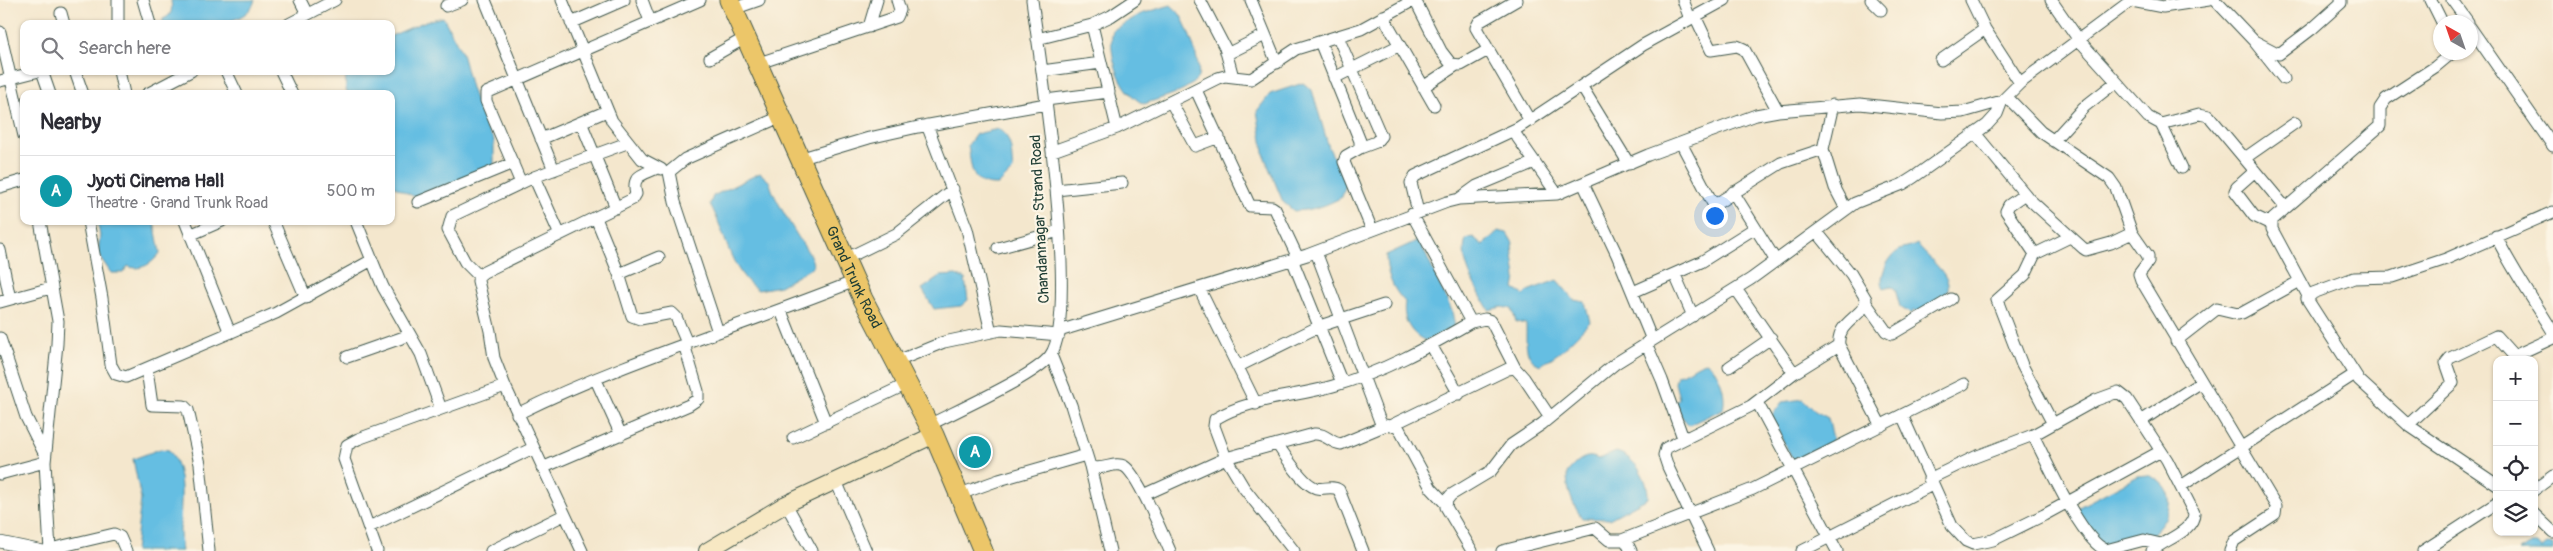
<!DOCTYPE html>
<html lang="en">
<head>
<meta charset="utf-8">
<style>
  :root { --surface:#fff; --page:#f7f7f7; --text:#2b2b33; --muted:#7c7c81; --line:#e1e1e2; --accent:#1f6fb2 }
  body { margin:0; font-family:Pangolin,sans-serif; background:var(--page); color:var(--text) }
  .controls { position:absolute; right:15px; bottom:15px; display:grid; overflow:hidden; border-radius:10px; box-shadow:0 1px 4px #0004 }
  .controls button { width:45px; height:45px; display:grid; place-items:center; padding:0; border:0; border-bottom:1px solid var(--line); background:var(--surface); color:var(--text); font:25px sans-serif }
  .compass { position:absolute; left:2433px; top:15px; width:45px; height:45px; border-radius:50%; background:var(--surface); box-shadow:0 1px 4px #0004; rotate:320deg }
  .you { position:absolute; left:1714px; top:215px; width:18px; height:18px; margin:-12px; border:4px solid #fff; border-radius:50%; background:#1a73e8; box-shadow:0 0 0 8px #1a73e833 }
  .badge { display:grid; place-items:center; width:32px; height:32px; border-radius:50%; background:var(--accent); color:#fff; font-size:16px; font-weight:700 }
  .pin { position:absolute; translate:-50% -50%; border:2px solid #fff; box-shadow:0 1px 5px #0006 }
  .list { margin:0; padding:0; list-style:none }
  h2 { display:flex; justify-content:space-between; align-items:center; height:65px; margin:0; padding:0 20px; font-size:21px }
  h2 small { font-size:16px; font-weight:400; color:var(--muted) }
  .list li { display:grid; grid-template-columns:32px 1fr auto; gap:15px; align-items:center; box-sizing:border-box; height:70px; padding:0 20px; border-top:1px solid var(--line) }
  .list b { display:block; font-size:19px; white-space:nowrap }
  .list p { margin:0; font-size:16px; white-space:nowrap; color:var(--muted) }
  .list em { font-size:16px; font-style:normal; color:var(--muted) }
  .icon { flex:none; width:28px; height:28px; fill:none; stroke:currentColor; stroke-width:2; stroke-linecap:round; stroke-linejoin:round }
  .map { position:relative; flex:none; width:2553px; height:551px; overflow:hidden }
  .search { position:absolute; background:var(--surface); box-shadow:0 1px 4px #0004; left:20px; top:20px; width:375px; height:55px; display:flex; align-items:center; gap:12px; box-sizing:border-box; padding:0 18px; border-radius:10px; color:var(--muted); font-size:19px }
  .panel { position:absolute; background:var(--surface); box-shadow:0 1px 4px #0004; left:20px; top:90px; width:375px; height:135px; border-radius:10px }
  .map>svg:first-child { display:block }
  .water { fill:#65bee2; stroke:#427e8b }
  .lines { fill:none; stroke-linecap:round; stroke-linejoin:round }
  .street-casing { stroke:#3f564b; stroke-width:13 }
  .secondary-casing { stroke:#3f564b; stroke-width:18 }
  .primary-casing { stroke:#3f564b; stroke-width:21 }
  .street { stroke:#fff; stroke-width:11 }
  .secondary { stroke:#f7e8c3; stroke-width:16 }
  .primary { stroke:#ecc669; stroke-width:19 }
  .labels { text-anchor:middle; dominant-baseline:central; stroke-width:4.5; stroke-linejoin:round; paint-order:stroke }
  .street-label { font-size:15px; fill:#1f3d34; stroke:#fcf5e5 }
</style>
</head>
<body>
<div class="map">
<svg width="2553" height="551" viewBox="0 0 2553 551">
  <rect width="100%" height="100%" fill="#fcf5e5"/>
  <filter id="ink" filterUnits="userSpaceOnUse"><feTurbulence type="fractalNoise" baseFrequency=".02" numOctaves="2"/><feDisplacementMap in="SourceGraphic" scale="10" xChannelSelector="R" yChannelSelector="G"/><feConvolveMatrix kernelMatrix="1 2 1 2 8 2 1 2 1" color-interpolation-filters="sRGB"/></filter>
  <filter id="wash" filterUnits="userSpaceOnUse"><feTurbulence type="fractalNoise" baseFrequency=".0096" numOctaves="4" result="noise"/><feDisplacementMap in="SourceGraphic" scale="20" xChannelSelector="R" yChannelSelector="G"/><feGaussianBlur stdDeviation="1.12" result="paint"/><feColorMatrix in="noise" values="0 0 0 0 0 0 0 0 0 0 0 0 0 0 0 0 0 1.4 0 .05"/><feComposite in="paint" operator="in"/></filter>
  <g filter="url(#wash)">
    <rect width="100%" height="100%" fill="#f4e7cd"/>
    <path class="water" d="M171 0H255C246 31 188 24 163 24V19C173 15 172 9 171 0Z
      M1171 5C1174 8 1179 12 1181 16 1187 26 1204 70 1197 79 1185 93 1160 98 1144 104 1121 94 1107 54 1113 30L1141 14Z
      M443 17 462 53 471 88 485 126 494 140V165L417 198 391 185V94H348L346 90 345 71H391V36L426 21Z
      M1303 83 1312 90 1329 148 1346 184 1342 197C1326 206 1313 210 1294 211L1283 202 1265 158 1257 111 1270 94Z
      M998 129C1013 137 1011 154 1013 170L998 185C969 186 972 168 968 145L976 134Z
      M760 173 770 182C770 192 795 232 802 243 807 251 813 257 813 267L780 286 758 290C729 271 726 232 710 204L713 196Z
      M97 221H154L160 253C153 263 140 272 128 266L123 273H111L98 254 100 235Z
      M1498 231 1507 233 1513 243 1512 247 1516 278 1514 289 1524 295 1530 290 1557 280 1574 300 1585 302 1590 322 1560 352 1541 365C1522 359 1527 339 1526 324L1516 322 1512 309 1502 307 1489 310C1478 291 1458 261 1466 239L1473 237 1483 245Z
      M1419 240 1452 311 1455 327 1426 341C1410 334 1402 319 1405 302 1392 289 1386 272 1386 255Z
      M1917 244C1926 258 1960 279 1944 297 1938 304 1925 309 1917 314L1914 310 1911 314 1900 307 1895 289 1891 286 1884 288C1877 277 1890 253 1902 249 1908 248 1912 247 1917 244Z
      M956 275 965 279 968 300 961 306 934 309 922 289 941 276Z
      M1706 362C1719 369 1727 394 1723 409L1689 425 1680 415 1676 403 1679 398 1675 383 1677 375C1689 373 1694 365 1706 362Z
      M1803 399 1815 411 1828 418 1833 438 1829 448 1795 464 1773 421 1772 415 1782 402Z
      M160 449 169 450C191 479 175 518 182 551H135L141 499 133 459Z
      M1616 452C1634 456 1649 479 1648 498L1609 519 1582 518C1572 504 1567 490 1567 473 1575 463 1585 452 1598 459Z
      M2147 475C2178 485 2174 517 2151 535 2146 538 2119 547 2114 546 2108 546 2100 542 2095 540L2078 512 2079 507 2138 476Z
      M2531 544H2538L2542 549 2547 545H2553V551H2518Z"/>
  </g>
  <g filter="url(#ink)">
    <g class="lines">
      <g class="street-casing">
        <path id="street" d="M143 0 150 24
          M300 0 307 14
          M485 0 554 170
          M562 0 612 121 642 159 661 169
          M642 0 650 21
          M1200 0 1225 48 1233 77
          M1251 0 1277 63
          M1415 0 1441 51 1451 64 1461 65 1488 50
          M1517 0 1479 22 1476 28 1530 121
          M1683 0 1690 19
          M1871 0 1881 10
          M1971 0 1985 29 2020 83
          M2051 0 2079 40 2148 117 2161 124 2199 114 2209 116 2285 207
          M2215 0 2254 41 2284 79
          M2431 0 2442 22
          M2452 0 2468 22
          M2132 1 2163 7 2209 0
          M446 6 462 0
          M733 9 759 0
          M61 13 64 24
          M1383 16 1434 105
          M1695 16 1711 50 1737 46 1744 49 1778 111
          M571 23 624 0
          M118 24V0
          M289 24 335 0
          M1092 25 1117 128
          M869 27 877 0
          M2470 27 2553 146
          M0 32 24 136
          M1338 37 1381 136 1376 142 1360 148
          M1037 39 1092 25 1111 16 1135 0
          M2254 41 2279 54 2313 28 2341 3V0
          M1320 42 1360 141V148L1346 156 1344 162 1372 230
          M1227 54 1265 35
          M710 58 745 38
          M1941 60 1985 29
          M756 64 897 17 900 10 897 0
          M42 71 50 94
          M75 71 83 94
          M119 71 124 94
          M226 71 237 94
          M281 71 292 94
          M1042 71 1101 63
          M1334 78 1398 46
          M0 81 39 71
          M1423 87 1455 66
          M1582 87 1629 164
          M1196 90 1250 206 1272 207 1275 209 1298 258
          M147 94 191 71
          M2007 97 2041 132 2109 178 2116 188 2132 233 2148 256V262L2139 274 2141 280 2276 506 2275 514 2234 541 2230 551
          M1046 100 1109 92
          M1171 102 1195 146 1219 137
          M1833 105 1823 149 1835 188 1846 209
          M581 122 616 208
          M2161 124 2182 168
          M927 125 967 229 991 332
          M1513 131 1557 194
          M1975 133 2029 199 2083 248 2086 250 2111 243 2132 233
          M541 139 607 111
          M2053 141 2084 107 2116 82
          M1681 143 1712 202 1716 204 1781 163 1823 149
          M1053 151 1117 128 1218 78 1225 76 1251 79 1296 49 1361 29 1414 0
          M2245 158 2295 123
          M799 159 869 138 918 127 1046 104
          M2255 171 2237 187 2235 191 2254 216 2271 224
          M534 177 560 235
          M521 183 486 101V93L700 0
          M1583 183 1617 255 1652 340
          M0 187 24 180
          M1056 190 1122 183
          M1733 192 1776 261
          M2025 194 2009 205 2006 211 2035 254
          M1459 199 1477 186 1535 162
          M418 202 513 163
          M1418 212 1411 183 1415 176 1518 128 1643 45 1725 0
          M1412 214 1471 322
          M596 218 619 274 632 316 640 319 672 313 676 317 687 343
          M40 221 58 321 57 344 45 462 50 551
          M88 221 102 298 111 365 116 374 126 377 276 313 372 260
          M185 221 230 333
          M273 221 306 298
          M356 221 383 287 421 354 441 409
          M1817 232 1851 274 1866 299C1866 316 1836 321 1839 345L1881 426
          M190 235 222 221
          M2496 236C2512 270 2534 300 2553 332
          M998 248 1059 231
          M0 250 10 299
          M1316 252 1381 424 1390 426 1396 423 1508 369 1515 368 1524 378 1550 417
          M845 259 896 234 953 189
          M1292 259 1342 383
          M619 274 659 257
          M1675 275 1693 316
          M479 276 465 262 448 230 452 216 534 177 627 143
          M1199 288 1256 404
          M1736 289 1794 373
          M1633 292 1701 262 1755 228
          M2308 296 2272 229V220L2380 126V108L2386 99 2435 67 2453 52
          M0 302 51 288
          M1866 303 1886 331 1892 334 1951 299
          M781 311 826 423
          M1059 331 1307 255 1447 202 1459 199 1557 194 1648 155 1756 115 1778 111 1860 104 1942 113 1963 112 2002 101 2020 83 2132 0
          M718 332 675 202 669 172 685 159 780 117
          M0 338 26 417 45 455
          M2176 341 2217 309 2238 314 2242 313 2300 281
          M1646 343 1662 380 1683 438
          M1431 345 1459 394
          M1051 355 1071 405 1090 466C1101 472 1114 461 1124 466 1137 473 1163 535 1170 551
          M347 357 410 335
          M895 362 944 342 1001 330 1059 335
          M1239 366 1320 326 1384 305
          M1729 367 1771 338
          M147 370 152 405 184 406 188 410 200 464 209 551
          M596 380 621 435
          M1757 402 1837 551
          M517 414C626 360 743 326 855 281
          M1902 415 1952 526 1966 541 1973 544 1993 540 2044 515 2161 451
          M2141 421 2200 383
          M1396 423 1431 488 1446 504
          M2053 424 2022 365 1997 300 2025 275 2035 254 2070 237
          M929 425C956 411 1035 376 1050 356 1081 315 1040 60 1032 0
          M2408 425 2453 383 2446 363 2450 358 2496 336 2514 356 2553 338
          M2033 435C2046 460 2082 542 2106 550L2144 540 2161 544
          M793 438 907 384
          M1277 444C1285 455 1302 484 1316 488 1324 490 1332 485 1339 490L1363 551
          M1090 466 1110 551
          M542 468 689 405 698 399V391L684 344
          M0 474 45 462
          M1929 479 1975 457 2033 435 2096 400 2118 392 2127 399 2167 460 2194 513C2194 532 2163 540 2152 551
          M836 481 866 551
          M2497 485 2408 425 2359 380 2307 299 2313 293 2354 278 2392 277 2446 259 2553 212
          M2181 486 2355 374
          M2534 490 2553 476
          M960 494 999 480 1086 455
          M1144 495 1226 458 1314 434C1326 433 1330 443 1341 444L1384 426
          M786 504 812 551
          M2534 514 2553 532
          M369 527 533 448
          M1625 539 1631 551
          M0 542 43 551
          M50 549 114 534 120 537 126 551
          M377 551 344 459 347 445 358 439 505 386
          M491 551 564 515
          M582 551 505 386 494 358 490 331 478 281 479 276 484 272 633 199 636 194C631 175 643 175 657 168
          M1294 551 1244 488 1226 458 1214 426 1215 419C1249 398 1295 397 1333 386 1383 372 1426 348 1471 322L1485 319 1491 321 1515 368
          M1472 551 1446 507 1447 500 1451 495 1491 471 1511 445 1542 424 1616 363 1751 279 1855 203 1903 184 1914 177 1987 125 1997 114 2002 101
          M1502 551 1595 528 1609 540H1622L1753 489 1964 384
          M1708 551 1668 467 1664 455 1666 448 1751 406 1794 373 1839 345
          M1802 551 1932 485
          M2423 551 2497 503"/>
      </g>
      <g class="secondary-casing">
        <path id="secondary" d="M707 551 786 504 934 435"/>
      </g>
      <g class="primary-casing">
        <g id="primary">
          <path id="s1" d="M729 0 863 299 934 435 983 551"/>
        </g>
      </g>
      <use href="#street" class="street"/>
      <use href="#secondary" class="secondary"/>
      <use href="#primary" class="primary"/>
    </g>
  </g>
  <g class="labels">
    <g class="street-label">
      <text transform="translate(1040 219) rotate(-93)">Chandannagar Strand Road</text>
      <text stroke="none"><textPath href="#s1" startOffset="304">Grand Trunk Road</textPath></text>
    </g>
  </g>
</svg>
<div class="controls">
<button>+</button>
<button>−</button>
<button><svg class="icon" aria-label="locate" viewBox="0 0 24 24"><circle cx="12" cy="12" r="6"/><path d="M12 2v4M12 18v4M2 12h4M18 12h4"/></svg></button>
<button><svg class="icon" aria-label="layers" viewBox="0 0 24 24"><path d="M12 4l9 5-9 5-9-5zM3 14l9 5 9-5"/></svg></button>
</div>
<svg class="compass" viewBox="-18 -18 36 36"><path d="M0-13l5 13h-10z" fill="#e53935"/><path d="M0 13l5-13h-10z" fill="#7c7c81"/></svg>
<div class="you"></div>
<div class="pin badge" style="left:975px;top:452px;background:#0f9aa8">A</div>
<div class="search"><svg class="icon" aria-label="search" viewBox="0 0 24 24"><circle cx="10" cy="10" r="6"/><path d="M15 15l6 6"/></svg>Search here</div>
<section class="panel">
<h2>Nearby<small></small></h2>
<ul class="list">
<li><span class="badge" style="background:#0f9aa8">A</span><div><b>Jyoti Cinema Hall</b><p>Theatre · Grand Trunk Road</p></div><em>500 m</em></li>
</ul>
</section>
</div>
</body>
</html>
